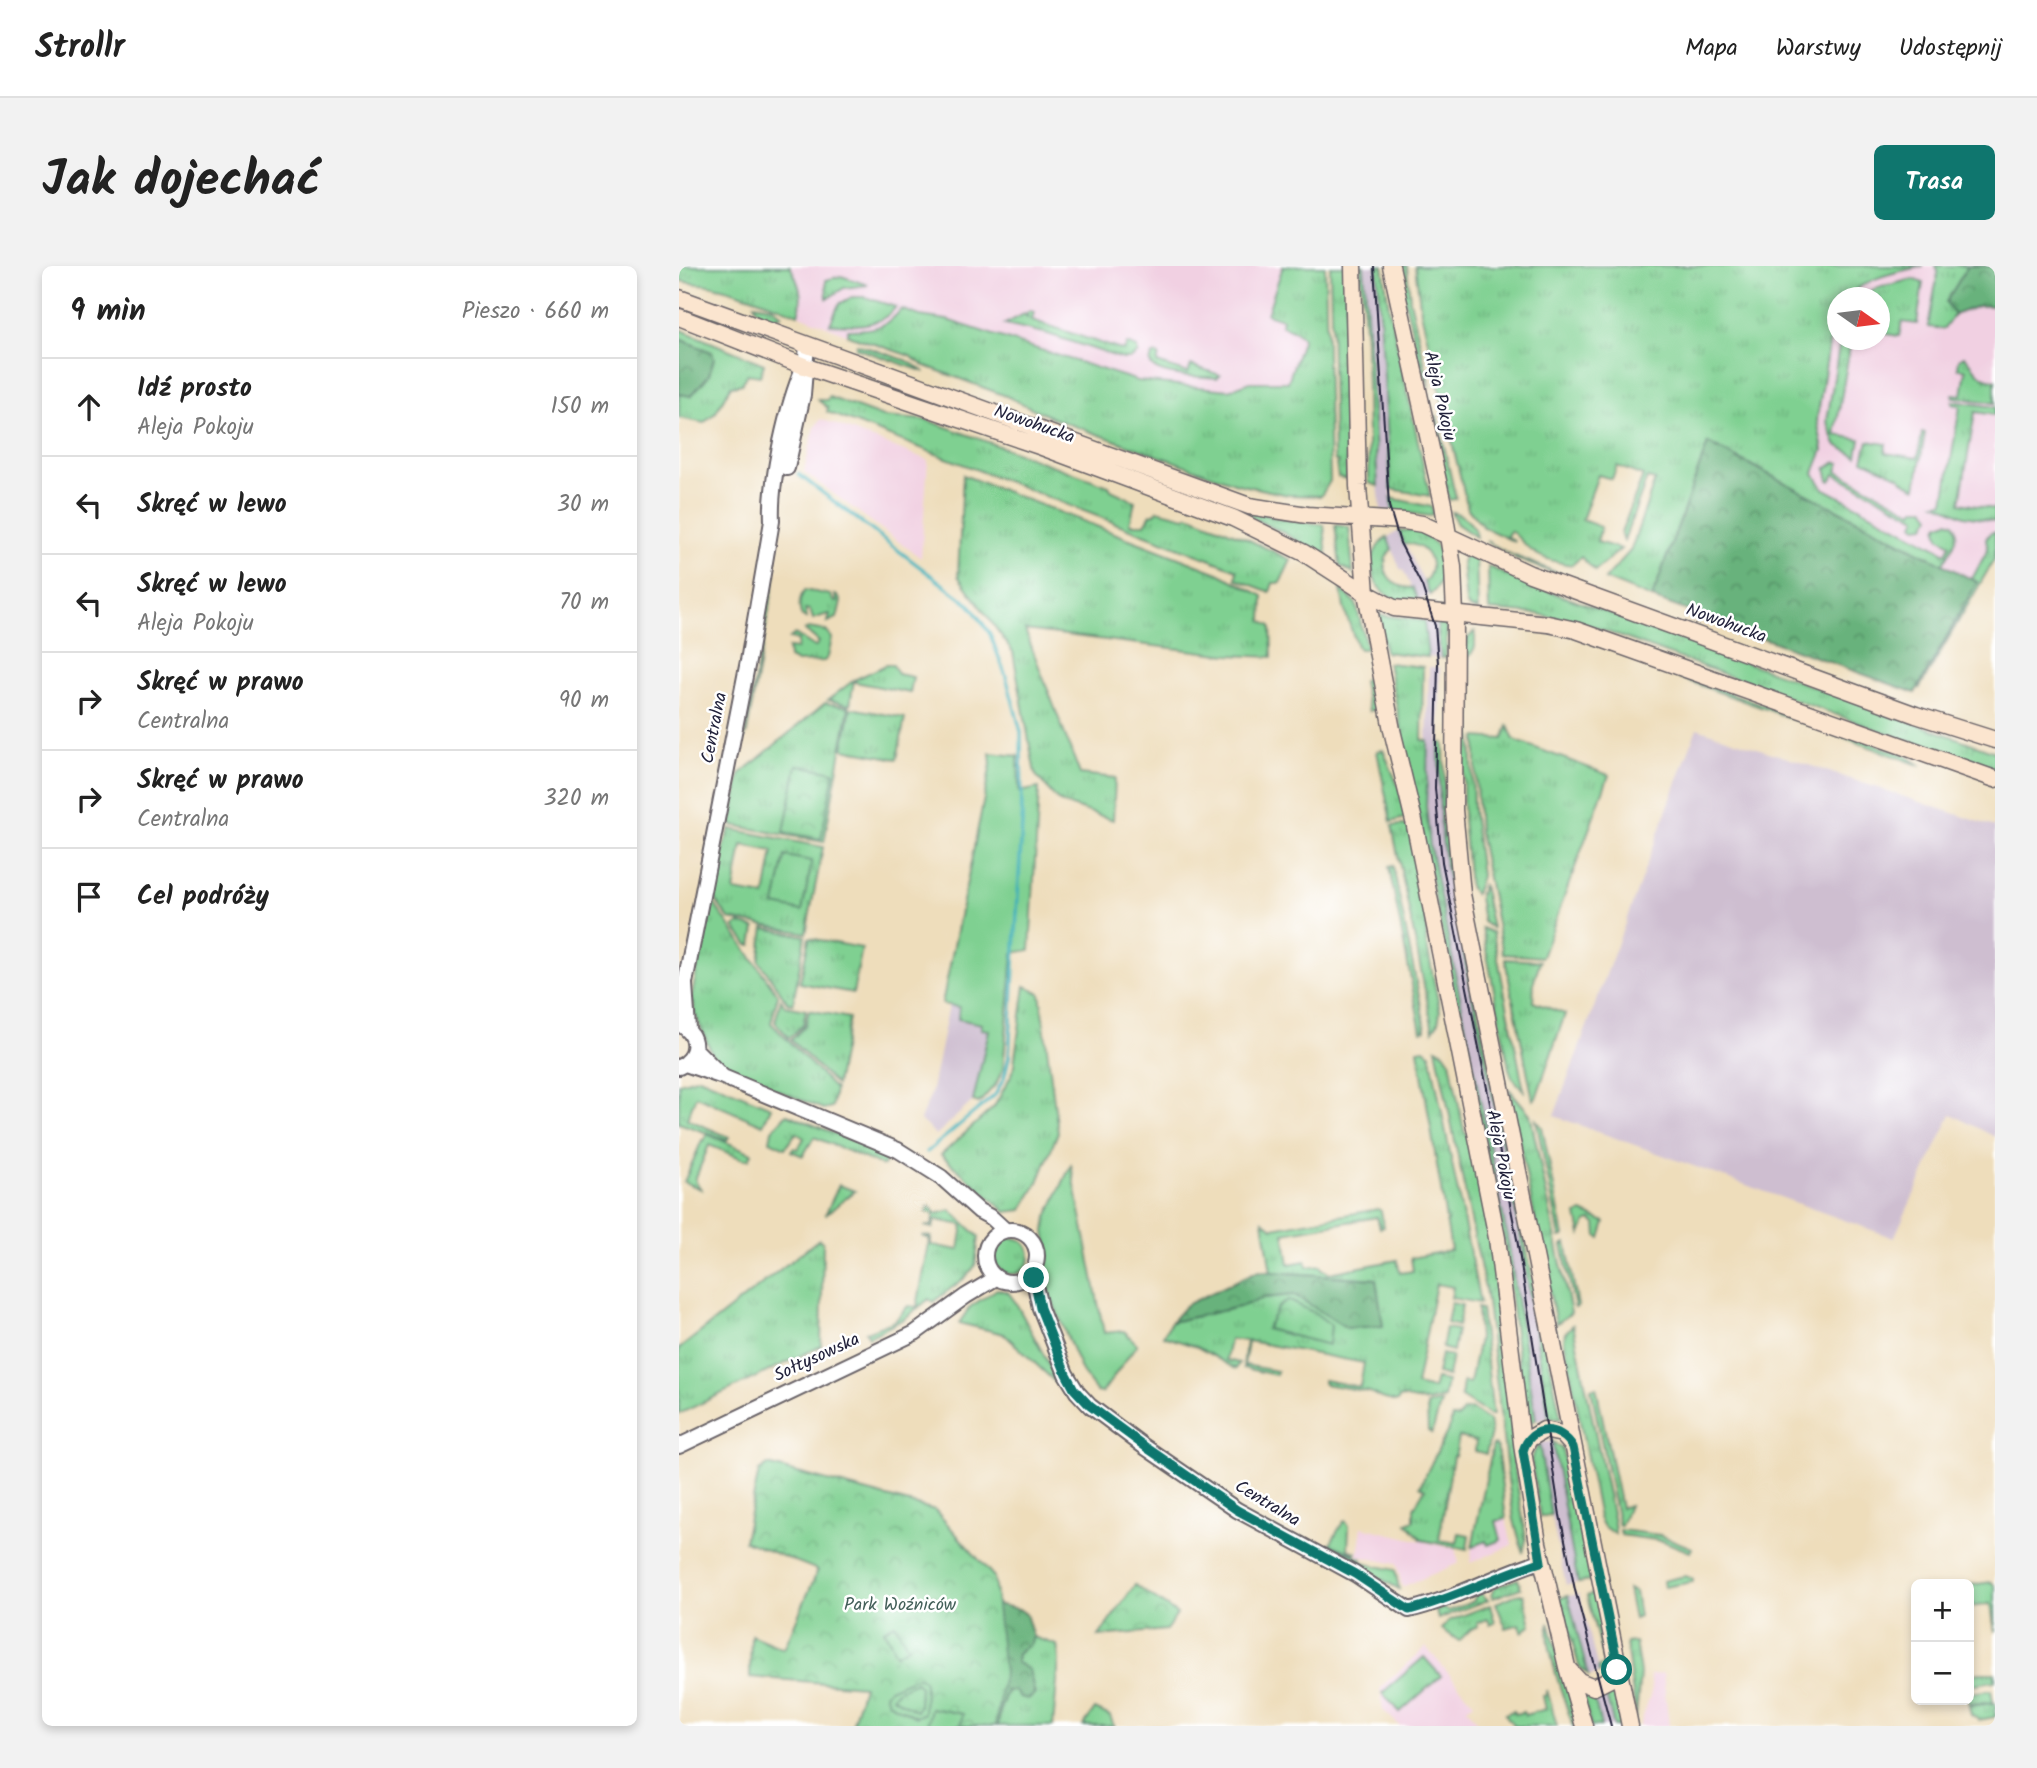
<!DOCTYPE html>
<html lang="pl">
<head>
<meta charset="utf-8">
<style>
  :root { --surface:#fff; --page:#f2f2f2; --text:#222; --muted:#767676; --line:#e0e0e0; --accent:#0f766e }
  body { margin:0; font-family:Kalam,sans-serif; background:var(--page); color:var(--text) }
  .controls { position:absolute; right:21px; bottom:21px; display:grid; overflow:hidden; border-radius:10px; box-shadow:0 4px 10px #0003 }
  .controls button { width:63px; height:63px; display:grid; place-items:center; padding:0; border:0; border-bottom:2px solid var(--line); background:var(--surface); color:var(--text); font:35px sans-serif }
  .compass { position:absolute; left:1148px; top:21px; width:63px; height:63px; border-radius:50%; background:var(--surface); box-shadow:0 4px 10px #0003; rotate:104deg }
  .stop { position:absolute; width:21px; height:21px; margin:-16px; border:5px solid #0f766e; border-radius:50%; background:#fff }
  .stop.end { background:#0f766e; border-color:#fff; box-shadow:0 2px 7px #0008 }
  .list { margin:0; padding:0; list-style:none }
  h2 { display:flex; justify-content:space-between; align-items:center; height:91px; margin:0; padding:0 28px; font-size:30px }
  h2 small { font-size:23px; font-weight:400; color:var(--muted) }
  .list li { display:grid; grid-template-columns:46px 1fr auto; gap:21px; align-items:center; box-sizing:border-box; height:98px; padding:0 28px; border-top:2px solid var(--line) }
  .list b { display:block; font-size:26px; white-space:nowrap }
  .list p { margin:0; font-size:23px; white-space:nowrap; color:var(--muted) }
  .list em { font-size:23px; font-style:normal; color:var(--muted) }
  .icon { flex:none; width:38px; height:38px; fill:none; stroke:currentColor; stroke-width:2; stroke-linecap:round; stroke-linejoin:round }
  .map { position:relative; flex:none; width:1316px; height:1460px; overflow:hidden; border-radius:10px }
  header { display:flex; align-items:center; gap:42px; box-sizing:border-box; height:98px; padding:0 35px; background:var(--surface); border-bottom:2px solid var(--line) }
  header strong { font-size:33px }
  nav { display:flex; gap:38px; margin-inline-start:auto; font-size:24px }
  .intro { display:flex; align-items:center; justify-content:space-between; box-sizing:border-box; height:168px; padding:0 42px }
  h1 { margin:0; font-size:49px }
  .button { padding:18px 32px; border-radius:10px; background:var(--accent); color:#fff; font-size:24px; font-weight:700 }
  main { display:flex; gap:42px; padding:0 42px }
  aside { flex:1; background:var(--surface); border-radius:10px; box-shadow:0 4px 10px #0003 }
  .map>svg:first-child { display:block }
  .built { fill:#f1d0e2; fill-rule:evenodd }
  .industrial { fill:#cebed0 }
  .grass { fill:url(#grass-tufts); stroke:#507966; stroke-width:2; fill-rule:evenodd }
  .forest { fill:url(#forest-crowns); stroke:#446a5b; stroke-width:2 }
  .park { fill:url(#park-crowns); stroke:#507966; stroke-width:2 }
  .garden { fill:#7fd091; stroke:#507966; stroke-width:2; fill-rule:evenodd }
  .lines { fill:none; stroke-linecap:round; stroke-linejoin:round }
  .stream { stroke:#40b0b8; stroke-width:3.5 }
  .tertiary-casing { stroke:#696368; stroke-width:18 }
  .secondary-casing { stroke:#696368; stroke-width:19 }
  .tertiary { stroke:#fff; stroke-width:14 }
  .secondary { stroke:#fbe5cf; stroke-width:16 }
  .tram { stroke:#22223b; stroke-width:2 }
  .route { stroke:#0f766e; stroke-width:9 }
  .labels { text-anchor:middle; dominant-baseline:central; stroke-width:5; stroke-linejoin:round; paint-order:stroke }
  .street-label { font-size:18px; fill:#22223b; stroke:#fff }
  .park-label { font-size:18px; fill:#435f59; stroke:#fff }
</style>
</head>
<body>
<header>
<strong>Strollr</strong>
<nav><a>Mapa</a><a>Warstwy</a><a>Udostępnij</a></nav>
</header>
<div class="intro"><h1>Jak dojechać</h1><a class="button">Trasa</a></div>
<main>
<aside>
<h2>9 min<small>Pieszo · 660 m</small></h2>
<ul class="list">
<li><svg class="icon" aria-label="ahead" viewBox="0 0 24 24"><path d="M12 20V5M6 11l6-6 6 6"/></svg><div><b>Idź prosto</b><p>Aleja Pokoju</p></div><em>150 m</em></li>
<li><svg class="icon" aria-label="left" viewBox="0 0 24 24"><path d="M17 20v-9H6M10 6l-5 5 5 5"/></svg><div><b>Skręć w lewo</b></div><em>30 m</em></li>
<li><svg class="icon" aria-label="left" viewBox="0 0 24 24"><path d="M17 20v-9H6M10 6l-5 5 5 5"/></svg><div><b>Skręć w lewo</b><p>Aleja Pokoju</p></div><em>70 m</em></li>
<li><svg class="icon" aria-label="right" viewBox="0 0 24 24"><path d="M7 20v-9h11M14 6l5 5-5 5"/></svg><div><b>Skręć w prawo</b><p>Centralna</p></div><em>90 m</em></li>
<li><svg class="icon" aria-label="right" viewBox="0 0 24 24"><path d="M7 20v-9h11M14 6l5 5-5 5"/></svg><div><b>Skręć w prawo</b><p>Centralna</p></div><em>320 m</em></li>
<li><svg class="icon" aria-label="arrive" viewBox="0 0 24 24"><path d="M6 21V4h12l-3 4 3 4H6"/></svg><div><b>Cel podróży</b></div></li>
</ul>
</aside>
<div class="map">
<svg width="1316" height="1460" viewBox="0 0 1316 1460">
  <defs>
    <pattern id="grass-tufts" width="24" height="20" patternUnits="userSpaceOnUse" patternTransform="scale(1.75)"><rect width="24" height="20" fill="#7fd091"/><path d="M3 7l-1-3M5 7V3M7 7l1-3M15 17l-1-3M17 17v-4M19 17l1-3" fill="none" stroke="#6db27e"/></pattern>
    <pattern id="forest-crowns" width="20" height="18" patternUnits="userSpaceOnUse" patternTransform="scale(1.75)"><rect width="20" height="18" fill="#67b27b"/><path d="M2 6a3 3 0 1 1 6 0M12 15a3 3 0 1 1 6 0" fill="none" stroke="#549066"/></pattern>
    <pattern id="park-crowns" width="20" height="18" patternUnits="userSpaceOnUse" patternTransform="scale(1.75)"><rect width="20" height="18" fill="#7fd091"/><path d="M2 6a3 3 0 1 1 6 0M12 15a3 3 0 1 1 6 0" fill="none" stroke="#6db27e"/></pattern>
  </defs>
  <rect width="100%" height="100%" fill="#fff"/>
  <filter id="ink" filterUnits="userSpaceOnUse"><feTurbulence type="fractalNoise" baseFrequency=".0143" numOctaves="2"/><feDisplacementMap in="SourceGraphic" scale="14" xChannelSelector="R" yChannelSelector="G"/><feConvolveMatrix kernelMatrix="1 2 1 2 8 2 1 2 1" color-interpolation-filters="sRGB"/></filter>
  <filter id="wash" filterUnits="userSpaceOnUse"><feTurbulence type="fractalNoise" baseFrequency=".00686" numOctaves="4" result="noise"/><feDisplacementMap in="SourceGraphic" scale="28" xChannelSelector="R" yChannelSelector="G"/><feGaussianBlur stdDeviation="1.57" result="paint"/><feColorMatrix in="noise" values="0 0 0 0 0 0 0 0 0 0 0 0 0 0 0 0 0 1.4 0 .05"/><feComposite in="paint" operator="in"/></filter>
  <g filter="url(#wash)">
    <rect width="100%" height="100%" fill="#edb"/>
    <path class="built" d="M109 0H646L651 215 642 230 586 225 558 218 376 153 327 130 244 99 231 90 188 77 119 48 118 25Z
      M1161 0H1316V283L1298 316 1121 224ZM1158 32H1200V74H1158Z
      M142 153 249 194 242 292 125 206 135 162Z
      M827 1253 833 1279 791 1297 793 1281 808 1275 817 1254Z
      M683 1261 776 1283 780 1297 723 1321 718 1298 679 1290Z
      M747 1381 795 1437 788 1442 802 1460H721L704 1444 701 1422Z
      M984 1407 990 1460H961L973 1423 971 1409Z"/>
    <path class="industrial" d="M685 0H698L714 245 702 244 699 220Z
      M720 265 751 329 739 335 724 304 721 303 709 271Z
      M745 355H758L762 392 749 391Z
      M750 401H761L760 522 766 596 842 972 855 1057 858 1060 856 1062 870 1152 857 1154 829 975 751 580 747 522Z
      M1018 462 1316 561V871L1272 848 1215 972 875 850Z
      M270 739 281 742 310 764 294 835 257 869 241 854 252 828Z
      M873 1175 899 1317 887 1319 872 1249 860 1177Z
      M900 1328 920 1407 913 1410 909 1409 889 1330Z
      M927 1429 935 1460H922L915 1432Z"/>
    <path class="grass" d="M0 0H111C119 15 126 31 119 48 94 39 65 27 38 21 25 17 13 19 0 14Z
      M604 0H646L651 215 642 230 609 229 558 218 376 153 327 130 244 99 231 90 169 69V64C191 64 209 62 222 43L241 50 268 54 459 115 550 124 571 116H609L624 72 617 66 602 59 603 53 588 48Z
      M651 0H668L666 87 668 213 659 211 657 198 660 197V195H656L655 189Z
      M681 0H685L699 220 690 217 687 74Z
      M698 0H704L710 42 751 230 712 223Z
      M718 0H728L731 34 751 120H750L739 92Z
      M736 0H1244C1216 7 1190 10 1168 31L1158 32V46L1152 66 1138 154 1144 184 1135 207 1144 222 1267 287 1271 278 1260 271 1258 263 1260 258 1269 255 1275 257C1283 271 1271 285 1264 298L1029 177 973 332 926 313 952 284 976 214 968 212 945 274 942 267 964 210 938 200 933 213 919 209 903 254 922 261 918 276 942 283 916 305 902 291 893 299C881 297 863 293 853 285 845 280 840 270 831 265L828 270 836 276 804 261 789 243 742 46Z
      M1256 0H1289L1267 36 1275 49 1265 63 1249 61 1259 6Z
      M162 10 189 19 165 22 148 33 147 14Z
      M1234 13 1244 17 1238 58 1223 56 1220 70 1201 67 1200 32 1183 31 1198 22Z
      M173 31H185L217 41C200 63 175 59 151 58L160 38Z
      M75 38 93 41 103 49C94 56 78 49 75 38Z
      M351 45 355 46 353 54 445 85 448 78 458 82 459 87 451 93H444L369 68 326 58 345 48 349 53 347 47Z
      M0 63 85 98 81 110 68 108 63 118 52 120 37 146 25 157 0 152V128L12 130 30 109 18 80 0 73Z
      M1161 74H1172L1156 169 1181 173 1178 190 1157 179 1148 155Z
      M178 78 229 95 246 106 177 82Z
      M477 88 480 89 478 97 509 107 512 99 541 109 538 112C522 110 479 112 471 97L473 90Z
      M1285 90C1295 99 1299 114 1316 114V137L1274 131V128L1283 129 1287 104 1279 102 1280 93Z
      M150 131 204 151 248 154 430 220 432 224 456 235 451 258H466L472 248H475L479 244 506 251 510 249 566 272 612 294 601 317H594L591 326 557 313 558 304 148 146 149 142 139 134H148Z
      M1273 135 1316 141V149L1296 146 1281 237 1316 243V255L1285 250 1257 237 1265 236 1281 140 1273 138Z
      M756 150H758L777 233 770 234 758 177Z
      M1243 166 1246 167 1237 222 1223 215 1221 211 1184 194 1189 175 1207 178 1206 187 1239 192Z
      M1156 196 1161 197 1158 205 1234 246 1236 242H1246L1252 250 1246 260 1238 261 1235 258 1238 252 1156 208 1152 215 1150 214 1147 203Z
      M284 209 539 307 584 330 583 355 592 360 593 391 549 389 346 364 401 508 436 512 434 554 380 536 356 508 334 386 279 310Z
      M712 232 753 241 754 248 750 250 714 245Z
      M558 242 602 253 645 259 648 292 603 266 557 244Z
      M772 246C784 247 797 260 797 271L778 258Z
      M656 259 670 261 674 307 661 300Z
      M732 264C764 271 776 306 751 329L745 316C762 300 746 275 725 278L720 265Z
      M1316 266V292L1240 423 1298 316 1293 313 1309 283 1307 273 1311 267Z
      M708 271 713 283C696 300 712 324 734 322L739 335C700 343 676 295 708 271Z
      M807 275 831 288 906 318 840 294Z
      M786 289 797 293 799 344 790 342 787 337 783 296Z
      M809 300 836 313 1316 486V503L1227 474 915 361 859 348 810 344Z
      M96 311 68 466 65 473 79 397 84 341 89 317Z
      M662 322 677 338 688 383H680L678 380 665 342Z
      M126 324 152 329 154 335 158 336 156 329 159 330 162 336 158 352 149 356 151 348H149L134 353 131 344 126 343 128 352 123 350C119 343 120 331 126 324Z
      M702 349 745 355 749 391 706 386 699 350Z
      M758 355H766L768 357 767 392H762Z
      M129 362 147 365 153 372 149 391 145 395 118 396 110 392 109 382 118 383 119 374 111 372 116 368 136 381 140 376 126 364Z
      M796 365V381L791 390 785 392 787 374Z
      M709 397 744 401 743 474 749 475 747 540 751 580 829 975 857 1154 847 1157 825 976Z
      M207 399H214L219 408 234 411 231 427 176 416 177 413Z
      M691 410 694 412 696 444 690 445 684 415Z
      M1006 411 1224 488 1243 500 1001 412Z
      M175 414 171 439 149 434Z
      M146 437 170 441 145 576 52 559 61 508Z
      M172 442 226 452 218 493 164 483Z
      M784 447H792L794 544 802 610 796 629 790 620 784 552Z
      M829 460 835 474 930 509 863 691 824 688 800 566 797 516V471L824 473Z
      M760 477H765L766 553 773 613 882 1153 870 1152 856 1062 858 1060 855 1057 842 972 766 596 761 553Z
      M704 484 721 524 726 552 712 556 698 485Z
      M725 559 730 561 748 655 747 675 761 745 759 757 754 764 713 560Z
      M51 563 144 581 127 667 50 653 34 630 41 593ZM63 579 94 585 86 630 55 625Z
      M714 600 746 760V764L742 765 710 601Z
      M804 618 813 662 804 656 800 631Z
      M31 632 99 729 92 757 156 823 153 841 144 843 74 814 35 792 15 746V737L12 736Z
      M60 657 76 662 73 679H69L55 661Z
      M85 662 126 670 114 738 109 737 80 695Z
      M803 662 814 667 845 825 833 811 830 802Z
      M130 672 183 682 174 727 121 717Z
      M826 693 861 695 855 715 854 736 886 748 857 832 854 834Z
      M346 720 361 727 379 866 359 916 343 944 327 946 262 889 315 841 334 806Z
      M102 733 106 740 127 744 124 759 110 772 96 756Z
      M130 744 170 752 157 819 112 774 126 760Z
      M757 782 765 786 771 795 785 865 793 877 813 976 833 1137V1186L847 1273 844 1287 835 1254 829 1214 807 1028Z
      M745 783 751 787 801 1037 772 1032 774 1021 757 1018 737 1119 754 1123 757 1113 768 1115 765 1132 748 1136 722 1131 717 1136 702 1132 691 1126 645 1118V1114L681 1121 685 1097 569 1075 565 1099 598 1105 597 1109 564 1102 567 1075 551 1073 547 1094 560 1097 557 1103 518 1081 484 1070 492 1056 560 1041 585 1032 615 1028 668 1062 697 1013 592 1006 584 955 594 962 699 943 702 945 705 961 701 962 698 951 605 967 610 998 627 995 628 1001 642 999 643 1003 651 1007 718 994 721 1007 734 1005 732 992 772 984 739 784Z
      M20 811 92 841 84 859 17 830 8 853 50 871 48 874 0 857V817Z
      M830 823 851 848 892 1047 877 1058Z
      M108 848 211 890 204 900 135 871 124 890 112 885 114 882 119 883 125 872 117 867 106 882 91 875 93 864Z
      M857 854 863 861 885 970 881 971Z
      M28 868 73 887 70 893H64L30 879 17 911V916L22 923 5 916 23 874 25 875Z
      M251 940 257 948 272 944 300 971 296 1000 287 1011 254 1036 250 1033 225 1053 190 1071 187 1066 216 1055 229 1040 238 1041 251 973 243 970 252 971V979L280 984 284 959 256 954 254 962 245 960H253L255 948 247 946Z
      M903 946 926 956 921 972 918 970 917 958 912 954 907 956 902 968 898 949Z
      M315 990a18 18 0 1 1 36 0a18 18 0 1 1-36 0Z
      M140 973 144 977 142 1080 0 1148V1083Z
      M887 977 899 1040 896 1042 883 979Z
      M318 1023 329 1026 337 1037 376 1110 375 1115 325 1068 280 1057 291 1041Z
      M772 1037 783 1039 779 1060 768 1057Z
      M798 1042 802 1043 814 1149H811L782 1131 784 1116 791 1117 800 1072Z
      M894 1059 935 1257 936 1268 925 1261 920 1252 885 1074 886 1067Z
      M767 1062 778 1064 774 1085 763 1082Z
      M762 1088 773 1090 769 1110 758 1108Z
      M917 1121 942 1242 950 1239 942 1260H940L912 1123Z
      M762 1136 753 1167 749 1165 748 1139Z
      M792 1143 810 1155 812 1167 807 1188 796 1185 797 1175 780 1171 776 1190H774L760 1274 778 1277 780 1267 790 1269 788 1283 743 1274 728 1257 735 1254V1242L746 1223 741 1220 771 1160 773 1151 779 1152 784 1145Z
      M873 1175 883 1183 894 1238 916 1314 899 1317Z
      M860 1177 872 1249 861 1251 852 1193Z
      M814 1179 818 1180 827 1253 817 1255 822 1274 809 1279 807 1275 793 1281Z
      M667 1255 670 1260 669 1283 677 1286 676 1288 651 1278 664 1256Z
      M941 1264 981 1269 1013 1282 1011 1286 984 1275 942 1269Z
      M651 1279 683 1293V1297L716 1304 720 1323 653 1286Z
      M1006 1310 1014 1313V1316L985 1321 984 1315Z
      M839 1313 842 1322 814 1332 813 1328 816 1321Z
      M1313 1316 1316 1321V1366L1312 1338 1291 1341 1294 1337 1290 1331V1319Z
      M949 1323 956 1326 960 1351 955 1353Z
      M917 1326 930 1395 928 1402 920 1407 919 1402 925 1398 908 1330Z
      M802 1327 809 1334 759 1353 757 1345 764 1342 770 1345 795 1335 796 1329Z
      M839 1328 845 1329 852 1359 843 1366 841 1358 827 1362 817 1337Z
      M889 1330 909 1409 900 1400 881 1332Z
      M811 1339 816 1357 811 1359 809 1353 798 1357 799 1360 792 1363 780 1375 763 1363 769 1355Z
      M870 1357 899 1460H894C886 1436 865 1381 870 1357Z
      M354 1371 378 1379 380 1394 374 1460H319L322 1440 328 1425H336L343 1401 337 1396 338 1388 351 1378Z
      M956 1376 961 1407 957 1451 947 1377Z
      M1303 1407H1316V1415L1290 1419 1291 1408Z
      M936 1422 945 1460H935L927 1429Z
      M868 1424 878 1460H835L826 1448 834 1445 836 1448 844 1446 846 1449 867 1443 864 1430 868 1429Z
      M1312 1424 1314 1436 1290 1438V1427Z
      M904 1431 915 1432 922 1460H912Z
      M1316 1437V1451L1300 1454 1292 1449 1290 1440Z
      M416 1443 431 1450 435 1460H404Z"/>
    <path class="forest" d="M1289 0H1316V40H1299L1275 49 1267 36Z
      M0 73 33 86 35 92 30 109 12 130 0 128Z
      M1029 177 1298 316 1236 427 973 332Z
      M578 1005 697 1013 704 1060 668 1062 615 1029 585 1032 560 1041 492 1056 507 1039Z
      M317 1338 340 1343 347 1348 354 1371 351 1378 338 1388 337 1396 350 1404 356 1428 349 1433 341 1431 336 1425H328L322 1440 319 1460H309Z"/>
    <path class="park" d="M118 499 155 506 142 573 105 566Z
      M160 919 176 925 146 949Z
      M609 1034 636 1047 652 1059 650 1079 587 1063 599 1042Z
      M89 1199 256 1244 315 1311 325 1407 316 1460H173L184 1420 71 1411 72 1369 105 1383 139 1304 65 1275 80 1205Z
      M456 1319 498 1348 487 1364 420 1370Z"/>
    <path class="garden" d="M311 487 339 490 340 526 360 522 351 684 334 687 324 803 317 818 300 837 294 835 310 764 302 763 303 758 279 753 280 741 263 738 312 498Z
      M106 590 133 595 123 645 96 639Z
      M392 899 425 1067 445 1065 458 1078 423 1127 418 1126 403 1106 365 1015 370 987 366 966 368 951Z
      M216 1358 229 1381 217 1388 205 1364Z
      M745 1391 762 1410 721 1446 703 1427Z
      M238 1411 245 1414 246 1418 245 1447 237 1451 209 1436 206 1428 210 1423ZM237 1416 241 1420 240 1440 237 1445 213 1431 219 1424Z
      M252 1442 284 1448 281 1460H248Z"/>
    <g class="lines">
      <path class="stream" d="M119 208 291 339 311 368 327 410 342 466 343 557 330 791 325 812 316 829 248 886"/>
    </g>
  </g>
  <g filter="url(#ink)">
    <g class="lines">
      <g class="tertiary-casing">
        <path id="tertiary" d="M108 202 124 129 128 79
          M6 718 9 763
          M0 730 6 717 69 395 93 255C91 213 108 139 125 100
          M0 758C20 768 21 791 0 801
          M16 783 44 811
          M6 798 44 811 219 884 262 911 300 945 313 952 326 964
          M306 990a26 26 0 1 1 52 0a26 26 0 1 1-52 0Z
          M353 1005 361 1042 387 1108 398 1126 411 1140 463 1179 558 1244 676 1308 730 1344C776 1333 817 1309 862 1295
          M0 1180 236 1067 287 1030 317 1012"/>
      </g>
      <g class="secondary-casing">
        <path id="secondary" d="M674 0 679 220 687 327 713 464 735 555 818 972 844 1185 859 1277 888 1401 905 1460
          M712 0 764 238 774 301 776 349 775 544 783 628 951 1460
          M0 32 570 240 628 249 725 255 743 258 851 308 1237 449 1316 474
          M0 51 125 100 363 181 554 252 625 287 687 327 715 342 869 358 897 364 1316 513
          M844 1185 850 1173 865 1164 883 1168 893 1179
          M889 1403 900 1415 915 1421 931 1413 939 1400"/>
      </g>
      <use href="#tertiary" class="tertiary"/>
      <use href="#secondary" class="secondary"/>
      <path class="tram" d="M695 0 710 240 721 277 743 320 756 360 759 397 756 522 763 596 838 973 881 1249 896 1324 932 1460"/>
    </g>
  </g>
  <g class="lines" filter="url(#ink)">
    <path class="route" d="M355 1012 361 1042 387 1108 395 1123 411 1140 468 1182 558 1244 676 1308 730 1344C776 1333 817 1309 862 1296L844 1185C852 1158 881 1159 894 1181L939 1400 938 1404"/>
  </g>
  <g class="labels">
    <g class="street-label">
      <text transform="translate(760 130) rotate(77)">Aleja Pokoju</text>
      <text transform="translate(355 159) rotate(19)">Nowohucka</text>
      <text transform="translate(1047 358) rotate(20)">Nowohucka</text>
      <text transform="translate(36 462) rotate(-79)">Centralna</text>
      <text transform="translate(821 889) rotate(79)">Aleja Pokoju</text>
      <text transform="translate(138 1092) rotate(-25)">Sołtysowska</text>
      <text transform="translate(588 1238) rotate(31)">Centralna</text>
    </g>
    <g class="park-label">
      <text x="221" y="1339">Park Woźniców</text>
    </g>
  </g>
</svg>
<div class="controls">
<button>+</button>
<button>−</button>
</div>
<svg class="compass" viewBox="-18 -18 36 36"><path d="M0-13l5 13h-10z" fill="#e53935"/><path d="M0 13l5-13h-10z" fill="#767676"/></svg>
<div class="stop" style="left:938px;top:1404px"></div>
<div class="stop end" style="left:355px;top:1012px"></div>
</div>
</main>
</body>
</html>
